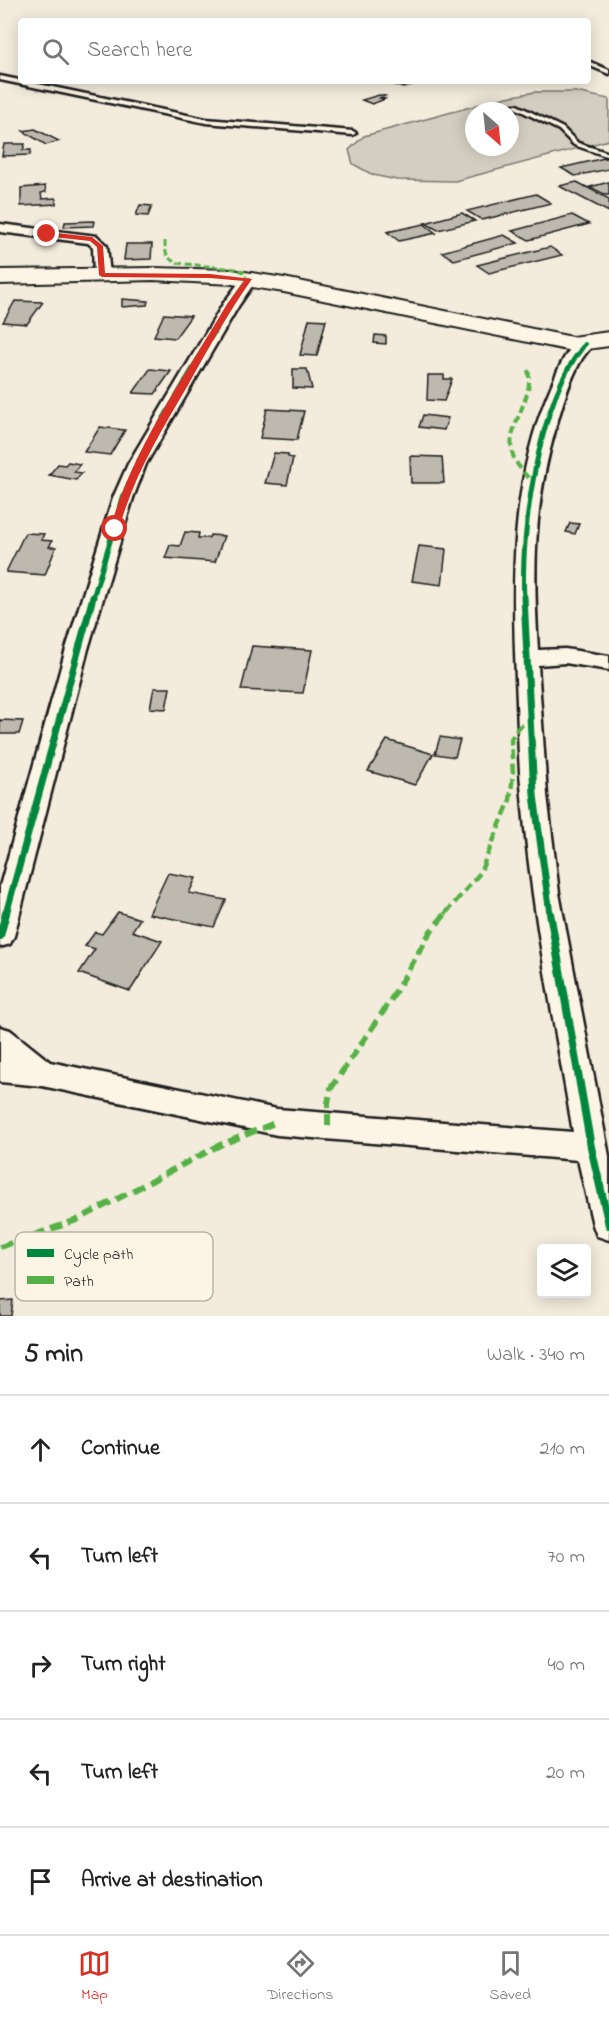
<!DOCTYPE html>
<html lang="en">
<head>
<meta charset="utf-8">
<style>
  :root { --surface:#fff; --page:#f2f2f2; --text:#222; --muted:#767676; --line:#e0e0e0; --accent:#d93025 }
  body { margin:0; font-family:"Indie Flower",sans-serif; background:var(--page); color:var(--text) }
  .controls { position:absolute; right:18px; bottom:18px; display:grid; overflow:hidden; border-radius:6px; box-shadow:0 3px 15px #0003 }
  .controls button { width:54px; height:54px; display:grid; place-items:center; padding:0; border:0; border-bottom:2px solid var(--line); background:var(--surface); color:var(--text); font:30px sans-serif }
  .compass { position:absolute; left:465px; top:102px; width:54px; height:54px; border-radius:50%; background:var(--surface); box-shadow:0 3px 15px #0003; rotate:153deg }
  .stop { position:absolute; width:18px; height:18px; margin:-14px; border:4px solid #d93025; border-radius:50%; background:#fff }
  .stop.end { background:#d93025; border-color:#fff; box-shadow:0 2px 6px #0008 }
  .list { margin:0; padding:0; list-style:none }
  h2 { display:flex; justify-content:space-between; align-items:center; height:78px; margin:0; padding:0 24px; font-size:26px }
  h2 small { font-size:20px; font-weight:400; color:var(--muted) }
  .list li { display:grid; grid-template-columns:39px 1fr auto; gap:18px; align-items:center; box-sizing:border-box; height:108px; padding:0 24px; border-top:2px solid var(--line) }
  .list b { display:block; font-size:22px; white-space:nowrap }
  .list em { font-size:20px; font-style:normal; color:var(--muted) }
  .icon { flex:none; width:33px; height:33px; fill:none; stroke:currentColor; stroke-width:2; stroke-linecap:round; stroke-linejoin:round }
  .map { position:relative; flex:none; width:609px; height:1316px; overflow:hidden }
  .search { position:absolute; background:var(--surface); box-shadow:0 3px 15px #0003; left:18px; right:18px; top:18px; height:66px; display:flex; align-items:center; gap:15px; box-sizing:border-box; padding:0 21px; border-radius:6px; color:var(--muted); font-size:22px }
  .sheet { height:618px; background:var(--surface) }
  nav { display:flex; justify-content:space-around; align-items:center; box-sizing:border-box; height:84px; border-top:2px solid var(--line); background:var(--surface); font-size:16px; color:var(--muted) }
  nav a { display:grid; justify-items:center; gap:3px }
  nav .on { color:var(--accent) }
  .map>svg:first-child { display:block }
  .green { fill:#d3cec1; stroke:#78756e; stroke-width:1.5; fill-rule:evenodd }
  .building { fill:#beb9ae; stroke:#1c1c1c; stroke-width:1.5 }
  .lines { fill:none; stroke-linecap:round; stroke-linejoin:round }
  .lane-casing { stroke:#1c1c1c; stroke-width:5 }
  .street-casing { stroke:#1c1c1c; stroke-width:5 }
  .secondary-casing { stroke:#1c1c1c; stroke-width:4 }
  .lane { fill:#fcf5e5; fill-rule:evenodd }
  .street { fill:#fcf5e5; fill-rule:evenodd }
  .secondary { fill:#fcf5e5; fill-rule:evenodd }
  .quiet-far3 { stroke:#55b145; stroke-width:3; stroke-dasharray:6 3; stroke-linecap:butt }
  .quiet-far2 { stroke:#55b145; stroke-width:4; stroke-dasharray:8 4; stroke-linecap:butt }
  .quiet-far1 { stroke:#55b145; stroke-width:4.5; stroke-dasharray:10 4.5; stroke-linecap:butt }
  .quiet { stroke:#55b145; stroke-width:6; stroke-dasharray:12 6; stroke-linecap:butt }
  .cycleway-far3-casing { stroke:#fcf5e5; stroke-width:6 }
  .cycleway-far2-casing { stroke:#fcf5e5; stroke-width:8 }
  .cycleway-far1-casing { stroke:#fcf5e5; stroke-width:10 }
  .cycleway-casing { stroke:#fcf5e5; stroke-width:12 }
  .cycleway-far3 { stroke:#00873e; stroke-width:4 }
  .cycleway-far2 { stroke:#00873e; stroke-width:5 }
  .cycleway-far1 { stroke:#00873e; stroke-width:7 }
  .cycleway { stroke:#00873e; stroke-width:8 }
  .route { fill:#d93025 }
  .key { fill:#fcf5e5; stroke:#b9b4a9; stroke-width:1.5 }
  .key-label { font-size:16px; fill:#1c1c1c }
</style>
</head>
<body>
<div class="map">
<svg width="609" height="1316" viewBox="0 0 609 1316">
  <rect width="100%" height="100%" fill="#f3ecdd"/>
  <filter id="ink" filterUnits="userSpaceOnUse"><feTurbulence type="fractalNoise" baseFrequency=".0167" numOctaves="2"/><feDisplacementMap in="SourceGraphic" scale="12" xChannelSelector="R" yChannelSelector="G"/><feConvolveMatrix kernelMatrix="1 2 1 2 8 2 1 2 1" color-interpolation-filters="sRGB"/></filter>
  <g filter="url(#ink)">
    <path class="green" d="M535 92H576L609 99V140L455 181 397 180 373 175 353 164 349 150 364 136 507 97ZM474 111H510V147H474Z"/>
    <path class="building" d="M395 81H422L403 88 389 83Z
      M379 95 385 96 380 98 385 99 372 104 362 100Z
      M35 129 59 141 46 145 23 131Z
      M4 144H25L23 150H31L30 155 2 156Z
      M609 157V169L575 176 561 168Z
      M577 182 609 199V212L559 186Z
      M609 182V195H606L590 187Z
      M45 186 46 192 41 193 42 199 56 198V204L21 206V188Z
      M536 194 551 203 482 220 467 211Z
      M140 205 152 206 148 216 136 215Z
      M462 213 475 221 438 230 425 223Z
      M572 215 589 224 529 240 512 231Z
      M94 221 93 226 64 227 65 222Z
      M424 224 436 233 399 241 387 232Z
      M504 235 518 243 454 260 442 252Z
      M126 244H152L151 259 124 260Z
      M550 247 562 255 489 273 477 265Z
      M122 299 148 301 147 305 122 307Z
      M15 301 43 302 27 324 3 322Z
      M164 314 191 316 175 338 154 336Z
      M309 319 326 320 317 356 300 355Z
      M375 335 386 336V344L374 343Z
      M150 369 171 371 155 394 133 393Z
      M293 369H307L312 389 293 388Z
      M428 375H444V379H452L444 401 427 400Z
      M267 409 304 411 297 440 260 438Z
      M423 415 448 418 444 430 419 427Z
      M100 427 125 430 110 455 84 452Z
      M274 453 288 454V457L293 458 287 485 265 483Z
      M410 456 442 457 444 483H411Z
      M68 462 80 464 74 472 82 473 76 480 49 475 58 464 65 465Z
      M68 462 80 464 74 472 82 473 76 480 49 475 58 464 65 465Z
      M570 523 579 524 575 534 566 532Z
      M185 532 199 533 198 538H209L210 535 224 536 215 562 165 558 170 545 180 546Z
      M25 533 44 534 41 540 52 541 49 547H56L45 575 6 572Z
      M419 546 446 549 442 585 412 581Z
      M252 646 312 650 303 693 241 690Z
      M154 688H170L166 709 150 708Z
      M0 720 23 721 19 734H0Z
      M440 737 460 740 455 757 435 754Z
      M387 740 433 754 415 785 368 771Z
      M168 873 196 878 189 893 226 900 214 927 149 914Z
      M118 912 140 919 132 931 162 941 130 991 79 973 95 949 85 946 95 932 102 934Z
      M13 1300 11 1316H0V1301Z"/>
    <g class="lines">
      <g class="lane-casing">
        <path id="lane" d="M588 61 609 70V74L588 65Z
          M0 76 206 119 353 131 356 133 353 135 206 123 0 80Z
          M513 105H517L563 128 578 143 609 153V157L574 145 559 130 513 107Z"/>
      </g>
      <g class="street-casing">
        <path id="street" d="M0 224 97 236 107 246 110 275 102 280 94 275 93 247 88 243 0 232Z
          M249 274 257 279 239 305 146 464 133 498 88 649 14 936 10 944 0 947V886L66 649 113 498 128 464 223 304 244 276Z
          M585 339 593 344C589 350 583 356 580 362 569 382 562 405 556 427 533 506 533 570 538 650L565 649 609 656V670L565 663 538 665 547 795 559 893 609 1156V1240L597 1236 593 1225 578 1160 277 1135 42 1086 0 1082V1027L10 1030 50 1062 277 1109 573 1132C554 1020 531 909 522 796 518 757 518 718 516 679 512 581 510 481 550 389 557 374 566 344 585 339Z"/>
      </g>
      <g class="secondary-casing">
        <path id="secondary" d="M153 268 232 270 284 278 572 337 609 332V346L572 351 284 292 232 284 153 280 0 284V270Z"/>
      </g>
      <use href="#lane" class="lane"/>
      <use href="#street" class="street"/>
      <use href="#secondary" class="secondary"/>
      <path class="quiet-far3" d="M165 241C165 253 166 258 177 263L236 269 244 272 247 279"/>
      <path class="quiet-far2" d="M528 370C536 400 500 431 515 460 519 468 526 475 532 482"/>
      <path class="quiet-far1" d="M445 914 480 873 510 800 513 775 511 739 519 727 531 720"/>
      <path class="quiet" d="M328 1126V1103L331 1088 389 1003 431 931 446 913
        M0 1247 77 1220 220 1145 277 1122"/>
      <g class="cycleway-far3-casing">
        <path id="cycleway-far3" d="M204 350 231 304 249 279
          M580 350 585 344"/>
      </g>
      <g class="cycleway-far2-casing">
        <path id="cycleway-far2" d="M93 598 123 498 137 464 205 348
          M524 598C520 531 539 401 582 348"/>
      </g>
      <g class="cycleway-far1-casing">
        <path id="cycleway-far1" d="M524 597 534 795 550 914
          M6 914 93 597"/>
      </g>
      <g class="cycleway-casing">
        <path id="cycleway" d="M550 913 591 1147 609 1225
          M0 936 6 913"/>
      </g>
      <use href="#cycleway-far3" class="cycleway-far3"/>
      <use href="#cycleway-far2" class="cycleway-far2"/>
      <use href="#cycleway-far1" class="cycleway-far1"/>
      <use href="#cycleway" class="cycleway"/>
    </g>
  </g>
  <path class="route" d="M47 232 92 237 103 246 105 273 210 274 252 279C228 313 208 349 188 385 160 433 134 475 119 529L115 531 110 529C133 448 185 376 227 304L244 281 210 278 102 277 99 275 97 247 90 241 44 236Z"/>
  <rect x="15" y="1232" width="198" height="69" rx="9" class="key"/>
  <rect x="27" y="1249" width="27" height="8" fill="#00873e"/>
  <rect x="27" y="1276" width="27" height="8" fill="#55b145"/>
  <g class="key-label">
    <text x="64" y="1259">Cycle path</text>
    <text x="64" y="1286">Path</text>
  </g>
</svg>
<div class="controls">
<button><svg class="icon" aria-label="layers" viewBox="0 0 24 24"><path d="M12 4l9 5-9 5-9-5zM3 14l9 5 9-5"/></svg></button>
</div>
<svg class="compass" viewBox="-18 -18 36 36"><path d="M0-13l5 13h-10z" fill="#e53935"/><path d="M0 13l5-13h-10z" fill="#767676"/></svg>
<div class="stop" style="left:115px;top:529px"></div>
<div class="stop end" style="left:47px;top:234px"></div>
<div class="search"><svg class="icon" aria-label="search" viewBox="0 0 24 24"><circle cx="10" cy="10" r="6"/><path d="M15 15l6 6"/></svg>Search here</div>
</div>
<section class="sheet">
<h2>5 min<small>Walk · 340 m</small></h2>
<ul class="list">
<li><svg class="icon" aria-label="ahead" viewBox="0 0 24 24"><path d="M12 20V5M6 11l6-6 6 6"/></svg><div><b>Continue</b></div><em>210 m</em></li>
<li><svg class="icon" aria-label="left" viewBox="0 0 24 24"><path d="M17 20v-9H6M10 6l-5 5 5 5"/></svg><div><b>Turn left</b></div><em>70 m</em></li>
<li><svg class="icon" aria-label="right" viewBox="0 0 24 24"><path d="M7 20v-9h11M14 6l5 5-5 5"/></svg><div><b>Turn right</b></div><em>40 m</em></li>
<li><svg class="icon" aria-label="left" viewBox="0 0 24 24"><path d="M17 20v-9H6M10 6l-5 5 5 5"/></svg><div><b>Turn left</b></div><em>20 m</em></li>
<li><svg class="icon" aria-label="arrive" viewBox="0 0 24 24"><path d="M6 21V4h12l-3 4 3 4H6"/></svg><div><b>Arrive at destination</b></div></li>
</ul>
</section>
<nav>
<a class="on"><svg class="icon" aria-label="map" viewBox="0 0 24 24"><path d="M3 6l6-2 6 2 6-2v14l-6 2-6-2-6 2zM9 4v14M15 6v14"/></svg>Map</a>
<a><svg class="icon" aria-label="directions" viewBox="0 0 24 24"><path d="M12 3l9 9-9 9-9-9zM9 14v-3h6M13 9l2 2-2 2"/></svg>Directions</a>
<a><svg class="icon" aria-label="saved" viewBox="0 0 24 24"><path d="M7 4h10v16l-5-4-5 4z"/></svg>Saved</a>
</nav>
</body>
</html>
